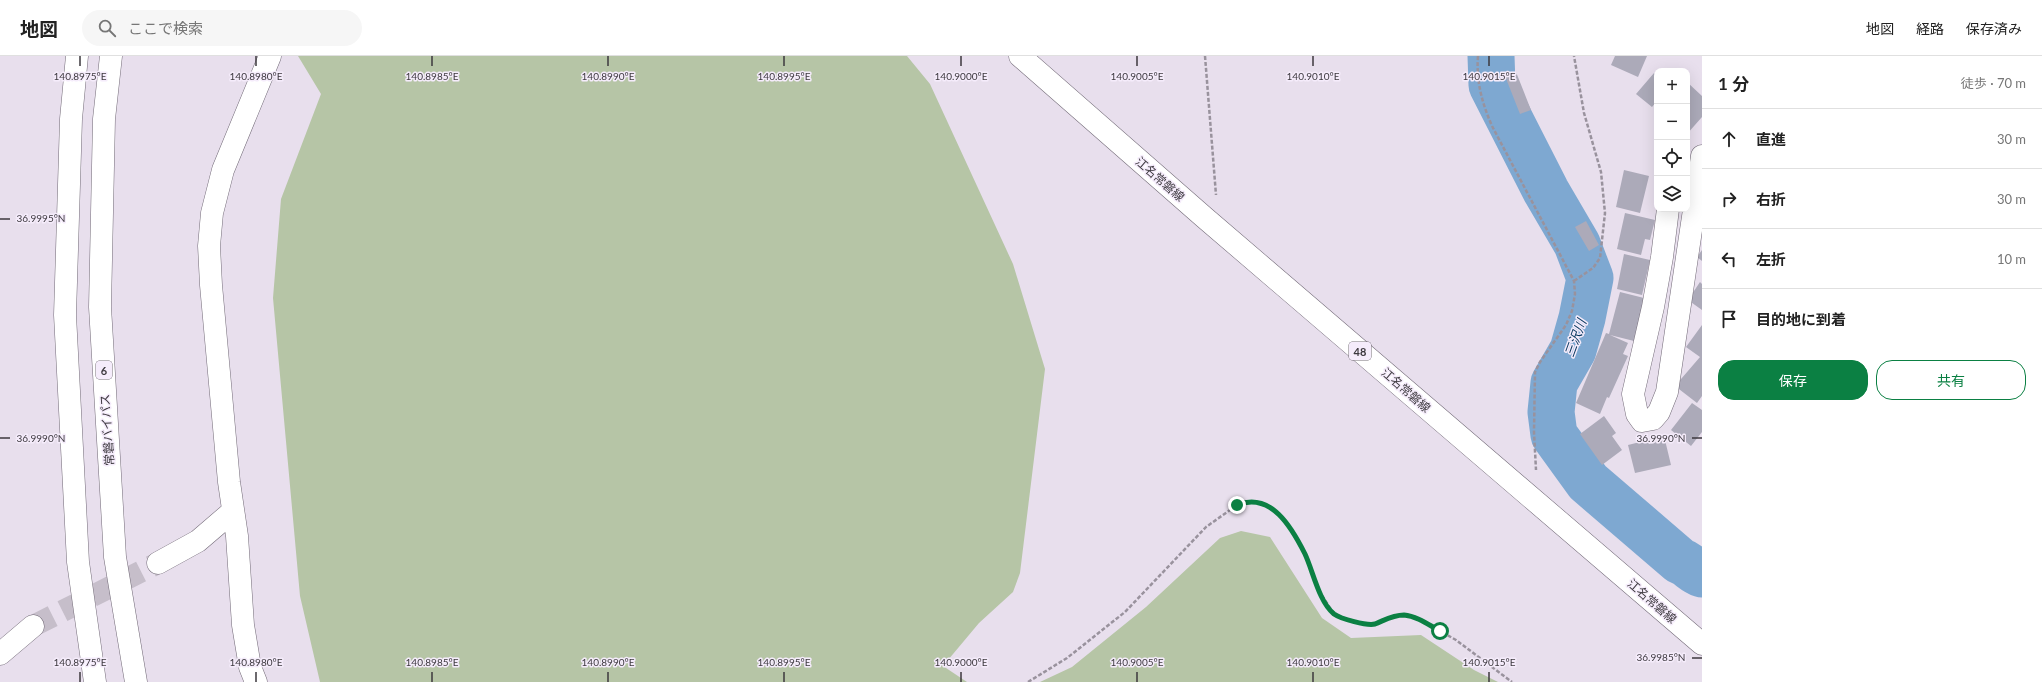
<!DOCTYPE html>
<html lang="ja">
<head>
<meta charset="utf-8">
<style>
  :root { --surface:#fff; --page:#f6f6f6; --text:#222; --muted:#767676; --line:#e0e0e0; --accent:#0b8043 }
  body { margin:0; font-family:Lato,"Noto Sans JP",sans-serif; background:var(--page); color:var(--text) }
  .controls { position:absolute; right:12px; top:12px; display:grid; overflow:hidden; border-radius:8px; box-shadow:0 4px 16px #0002 }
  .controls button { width:36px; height:36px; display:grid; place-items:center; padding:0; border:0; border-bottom:1px solid var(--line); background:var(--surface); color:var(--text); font:20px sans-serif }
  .stop { position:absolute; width:12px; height:12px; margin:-9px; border:3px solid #0b8043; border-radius:50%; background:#fff }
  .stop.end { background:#0b8043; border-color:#fff; box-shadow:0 1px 4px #0008 }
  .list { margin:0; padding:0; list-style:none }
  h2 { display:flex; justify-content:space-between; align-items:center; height:52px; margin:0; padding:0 16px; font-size:17px }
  h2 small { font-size:13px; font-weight:400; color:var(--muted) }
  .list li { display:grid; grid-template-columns:26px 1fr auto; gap:12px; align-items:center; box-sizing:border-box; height:60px; padding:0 16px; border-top:1px solid var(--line) }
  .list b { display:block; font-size:15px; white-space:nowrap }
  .list em { font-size:13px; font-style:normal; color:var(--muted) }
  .actions { display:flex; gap:8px; padding:12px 16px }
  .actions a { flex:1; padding:9px 0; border:1px solid var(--accent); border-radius:16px; text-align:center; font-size:14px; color:var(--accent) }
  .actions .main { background:var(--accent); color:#fff }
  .icon { flex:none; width:22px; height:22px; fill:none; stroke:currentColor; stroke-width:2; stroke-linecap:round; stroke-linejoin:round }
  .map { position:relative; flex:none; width:1702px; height:626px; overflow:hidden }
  header { display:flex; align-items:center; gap:24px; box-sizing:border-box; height:56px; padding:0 20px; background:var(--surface); border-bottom:1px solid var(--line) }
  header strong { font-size:19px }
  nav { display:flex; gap:22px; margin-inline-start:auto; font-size:14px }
  .search { width:280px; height:36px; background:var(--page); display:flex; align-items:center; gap:10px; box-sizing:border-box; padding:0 14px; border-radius:22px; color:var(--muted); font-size:15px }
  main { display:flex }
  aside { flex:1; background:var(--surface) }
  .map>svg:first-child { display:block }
  .green { fill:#b6c5a6 }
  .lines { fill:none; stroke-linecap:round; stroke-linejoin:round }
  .river { stroke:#7ea8d1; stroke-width:47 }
  .building { fill:#acaab9 }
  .highway-tunnel { stroke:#c6beca; stroke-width:22; stroke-dasharray:22 11; stroke-linecap:butt }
  .minor-casing { stroke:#726a77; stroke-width:23 }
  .major-casing { stroke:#726a77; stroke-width:23 }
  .highway-casing { stroke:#726a77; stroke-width:23 }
  .path { stroke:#99929d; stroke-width:2.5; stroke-dasharray:4 2; stroke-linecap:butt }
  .minor { stroke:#fff; stroke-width:22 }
  .major { stroke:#fff; stroke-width:22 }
  .highway { stroke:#fff; stroke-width:22 }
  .route { stroke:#0b8043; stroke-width:5 }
  .ticks { fill:none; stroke:#3c383e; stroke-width:1.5 }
  .labels { text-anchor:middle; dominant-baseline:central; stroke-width:3; stroke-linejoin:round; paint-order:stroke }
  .shield { fill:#f5ecfb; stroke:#746e77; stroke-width:1 }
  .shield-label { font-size:11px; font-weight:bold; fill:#3c383e }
  .street-label { font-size:12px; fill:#3c383e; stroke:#f5ecfb }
  .water-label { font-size:13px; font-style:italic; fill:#08385f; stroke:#f5ecfb }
  .ticks-label { font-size:10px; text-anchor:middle; fill:#3c383e; stroke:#f5ecfb; stroke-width:3; stroke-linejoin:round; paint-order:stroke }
</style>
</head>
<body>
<header>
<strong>地図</strong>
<div class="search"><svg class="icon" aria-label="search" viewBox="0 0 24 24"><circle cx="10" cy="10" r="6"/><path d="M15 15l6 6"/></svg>ここで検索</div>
<nav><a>地図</a><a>経路</a><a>保存済み</a></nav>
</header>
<main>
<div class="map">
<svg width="1702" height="626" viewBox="0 0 1702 626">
  <rect width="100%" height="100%" fill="#e8dfed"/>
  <path class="green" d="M298 0H907L930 28 1013 208 1045 313 1020 517 1013 536 979 567 943 610 967 626H320L300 540 273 242 281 143 321 38Z
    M1241 475 1270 481 1322 562 1351 582 1421 579 1474 614 1498 626H1040L1072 611 1146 551 1220 482Z"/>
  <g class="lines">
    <path class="river" d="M1491 0 1492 29 1546 135 1577 188 1590 222 1582 262 1573 294 1554 327 1551 356 1554 379 1588 426 1680 505C1689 508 1693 515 1702 518"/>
  </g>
  <path class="building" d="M1615 0H1647L1638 21 1611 9Z
    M1516 16 1531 54 1520 58 1505 20Z
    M1654 17 1657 20V45L1652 51 1636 38Z
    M1687 26 1702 40V61L1687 78Z
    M1624 114 1649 120 1640 157 1616 151Z
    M1625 157 1655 164 1650 184 1645 183 1641 199 1617 193Z
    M1586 165 1599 189 1589 195 1575 171Z
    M1702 194V205L1697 201Z
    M1624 198 1650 204 1642 239 1617 233Z
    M1700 226 1702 228V254L1688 244Z
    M1620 236 1644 242 1634 285 1610 279 1628 287 1623 298 1628 300 1609 342 1607 341 1600 358 1576 347 1606 277 1609 278Z
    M1702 269V340L1697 347 1675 330 1700 301 1686 291Z
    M1692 347 1702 354V376L1691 390 1671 374Z
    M1604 360 1616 377 1612 380 1622 394 1602 409 1580 378Z
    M1648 384 1649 388 1665 384 1671 409 1635 417 1628 389Z"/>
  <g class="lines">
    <path class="highway-tunnel" d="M33 570 158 507"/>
    <g class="minor-casing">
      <path id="minor" d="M1668 153 1662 201 1653 251 1633 338 1637 358 1642 365 1653 363 1659 356 1667 336 1702 100"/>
    </g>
    <g class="major-casing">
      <path id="major" d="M1020 0 1205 162 1702 588"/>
    </g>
    <g class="highway-casing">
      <path id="highway" d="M77 0 71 63 65 259 78 506 95 626
        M111 0 104 63 100 251 115 501 136 626
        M158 507 198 485 233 455
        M0 598 33 570
        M256 626 250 611 243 569 237 480 229 426 211 229 209 190 212 157 223 114 270 0"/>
    </g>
    <path class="path" d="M1205 0 1216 139
      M1478 0C1476 25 1482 47 1492 70L1574 225 1575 238 1572 255 1566 269 1540 306 1535 316 1534 376 1536 414
      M1574 225 1593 212 1600 202 1605 157 1601 116 1584 57 1574 0
      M1028 626 1067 602 1125 556 1206 471 1237 449 1244 446H1257L1265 448 1279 458 1286 466 1305 498 1319 535 1334 558 1357 567 1373 568 1394 560 1405 559 1419 563 1456 584 1512 626"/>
    <use href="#minor" class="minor"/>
    <use href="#major" class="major"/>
    <use href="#highway" class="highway"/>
  </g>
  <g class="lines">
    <path class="route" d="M1237 449C1271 435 1292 472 1305 498 1313 515 1319 546 1334 558 1341 563 1367 570 1375 568 1385 564 1393 559 1404 559 1417 560 1429 569 1440 575"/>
  </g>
  <path class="ticks" d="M80 0V10M256 0V10M432 0V10M608 0V10M784 0V10M961 0V10M1137 0V10M1313 0V10M1489 0V10M0 163H10M0 382H10M1692 382H1702M1692 602H1702M80 616V626M256 616V626M432 616V626M608 616V626M784 616V626M961 616V626M1137 616V626M1313 616V626M1489 616V626"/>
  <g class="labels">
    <g class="shield">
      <rect x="1349" y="286" width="22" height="18" rx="3"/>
      <rect x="96" y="305" width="16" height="18" rx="3"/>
    </g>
    <g class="shield-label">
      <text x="1360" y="295">48</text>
      <text x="104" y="314">6</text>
    </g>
    <g class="street-label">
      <text transform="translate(1160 123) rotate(41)">江名常磐線</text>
      <text transform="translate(1406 334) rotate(41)">江名常磐線</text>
      <text transform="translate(107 374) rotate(-94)">常磐バイパス</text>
      <text transform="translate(1652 545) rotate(41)">江名常磐線</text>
    </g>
    <g class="water-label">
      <text transform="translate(1575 282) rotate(-70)">三沢川</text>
    </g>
  </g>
  <g class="ticks-label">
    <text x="80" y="24">140.8975°E</text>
    <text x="256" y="24">140.8980°E</text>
    <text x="432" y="24">140.8985°E</text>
    <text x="608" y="24">140.8990°E</text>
    <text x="784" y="24">140.8995°E</text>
    <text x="961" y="24">140.9000°E</text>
    <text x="1137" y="24">140.9005°E</text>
    <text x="1313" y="24">140.9010°E</text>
    <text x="1489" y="24">140.9015°E</text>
    <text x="41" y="166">36.9995°N</text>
    <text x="41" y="386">36.9990°N</text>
    <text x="1661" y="386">36.9990°N</text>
    <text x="1661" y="605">36.9985°N</text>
    <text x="80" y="610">140.8975°E</text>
    <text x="256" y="610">140.8980°E</text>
    <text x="432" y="610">140.8985°E</text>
    <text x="608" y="610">140.8990°E</text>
    <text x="784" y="610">140.8995°E</text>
    <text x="961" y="610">140.9000°E</text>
    <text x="1137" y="610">140.9005°E</text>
    <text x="1313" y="610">140.9010°E</text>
    <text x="1489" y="610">140.9015°E</text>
  </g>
</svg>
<div class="controls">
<button>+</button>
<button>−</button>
<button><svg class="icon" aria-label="locate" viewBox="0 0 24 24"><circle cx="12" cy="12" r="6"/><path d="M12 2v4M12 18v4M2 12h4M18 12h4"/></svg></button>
<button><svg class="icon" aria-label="layers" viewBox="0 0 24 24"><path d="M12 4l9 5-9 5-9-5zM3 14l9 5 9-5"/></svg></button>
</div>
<div class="stop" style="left:1440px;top:575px"></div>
<div class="stop end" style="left:1237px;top:449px"></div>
</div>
<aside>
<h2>1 分<small>徒歩 · 70 m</small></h2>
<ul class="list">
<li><svg class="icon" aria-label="ahead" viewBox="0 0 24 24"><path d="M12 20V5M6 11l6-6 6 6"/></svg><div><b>直進</b></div><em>30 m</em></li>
<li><svg class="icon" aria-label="right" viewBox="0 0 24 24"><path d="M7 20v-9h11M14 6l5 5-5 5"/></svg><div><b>右折</b></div><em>30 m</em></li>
<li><svg class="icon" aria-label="left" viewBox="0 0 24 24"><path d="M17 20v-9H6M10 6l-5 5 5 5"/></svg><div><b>左折</b></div><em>10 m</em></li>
<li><svg class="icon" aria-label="arrive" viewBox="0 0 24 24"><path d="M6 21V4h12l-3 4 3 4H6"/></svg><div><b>目的地に到着</b></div></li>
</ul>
<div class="actions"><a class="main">保存</a><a>共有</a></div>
</aside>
</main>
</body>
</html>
